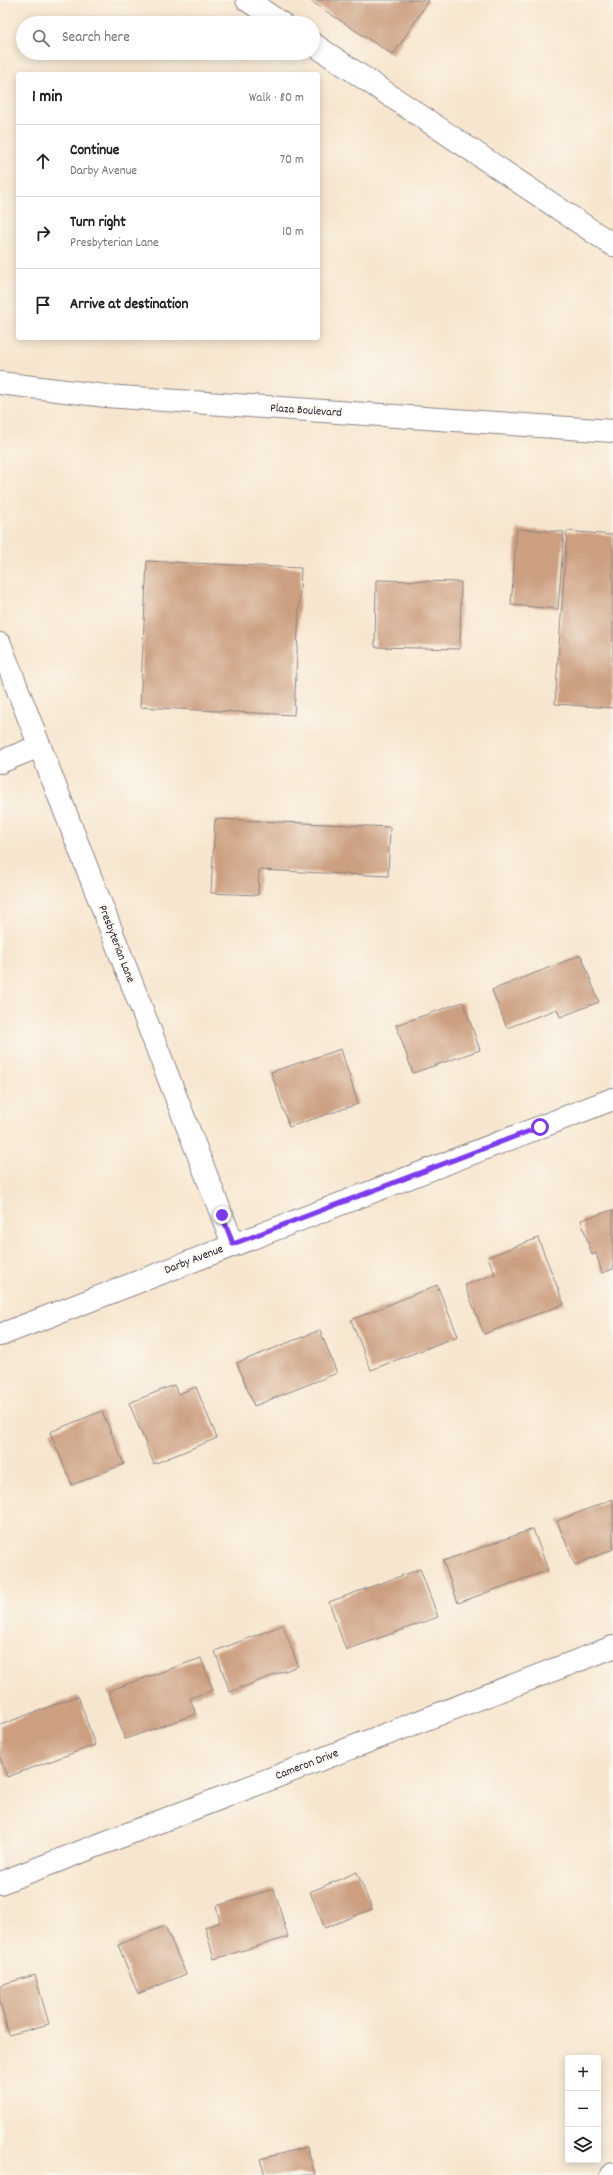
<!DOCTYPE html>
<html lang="en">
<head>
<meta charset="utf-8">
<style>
  :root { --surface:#fff; --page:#f6f6f6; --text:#202124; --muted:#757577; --line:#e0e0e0 }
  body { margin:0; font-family:Dekko,sans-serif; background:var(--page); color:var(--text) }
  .controls { position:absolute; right:12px; bottom:12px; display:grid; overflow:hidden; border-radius:4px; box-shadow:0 2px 10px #0003 }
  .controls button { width:36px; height:36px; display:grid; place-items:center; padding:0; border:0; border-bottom:1px solid var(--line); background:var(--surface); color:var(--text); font:20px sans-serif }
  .stop { position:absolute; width:12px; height:12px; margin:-9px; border:3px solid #7c3aed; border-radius:50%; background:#fff }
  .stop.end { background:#7c3aed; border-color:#fff; box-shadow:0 1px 4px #0008 }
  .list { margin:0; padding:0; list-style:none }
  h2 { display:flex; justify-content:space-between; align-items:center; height:52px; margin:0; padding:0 16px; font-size:17px }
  h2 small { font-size:13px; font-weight:400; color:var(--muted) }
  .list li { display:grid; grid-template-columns:26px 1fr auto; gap:12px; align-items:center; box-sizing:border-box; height:72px; padding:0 16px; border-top:1px solid var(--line) }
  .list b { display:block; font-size:15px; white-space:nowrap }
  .list p { margin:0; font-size:13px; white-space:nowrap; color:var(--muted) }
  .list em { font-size:13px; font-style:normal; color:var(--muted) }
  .icon { flex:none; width:22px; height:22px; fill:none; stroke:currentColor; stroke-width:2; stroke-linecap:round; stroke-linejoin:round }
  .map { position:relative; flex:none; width:613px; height:2175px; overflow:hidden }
  .search { position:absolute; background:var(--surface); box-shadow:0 2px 10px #0003; left:16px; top:16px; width:304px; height:44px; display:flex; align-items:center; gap:10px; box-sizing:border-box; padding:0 14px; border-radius:22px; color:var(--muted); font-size:15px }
  .panel { position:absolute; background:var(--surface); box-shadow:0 2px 10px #0003; left:16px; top:72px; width:304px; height:268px; border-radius:4px }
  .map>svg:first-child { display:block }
  .building { fill:#cc9f80 }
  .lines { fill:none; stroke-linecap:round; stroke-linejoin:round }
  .minor-casing { stroke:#8c8485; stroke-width:24 }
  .minor { stroke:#fff; stroke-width:22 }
  .route { stroke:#7c3aed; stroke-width:5 }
  .labels { text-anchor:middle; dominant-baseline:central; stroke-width:3.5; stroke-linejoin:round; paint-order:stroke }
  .street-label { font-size:12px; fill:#22223b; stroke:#fbf7ec }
</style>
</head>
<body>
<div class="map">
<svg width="613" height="2175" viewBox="0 0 613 2175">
  <rect width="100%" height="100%" fill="#fbf7ec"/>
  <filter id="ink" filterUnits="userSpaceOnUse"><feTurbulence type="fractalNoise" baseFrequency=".025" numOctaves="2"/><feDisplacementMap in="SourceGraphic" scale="8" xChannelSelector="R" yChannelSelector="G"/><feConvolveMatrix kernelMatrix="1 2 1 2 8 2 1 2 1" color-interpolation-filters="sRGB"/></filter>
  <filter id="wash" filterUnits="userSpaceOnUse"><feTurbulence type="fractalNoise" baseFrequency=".012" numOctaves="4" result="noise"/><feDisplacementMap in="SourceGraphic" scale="16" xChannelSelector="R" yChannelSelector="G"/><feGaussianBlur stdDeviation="0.9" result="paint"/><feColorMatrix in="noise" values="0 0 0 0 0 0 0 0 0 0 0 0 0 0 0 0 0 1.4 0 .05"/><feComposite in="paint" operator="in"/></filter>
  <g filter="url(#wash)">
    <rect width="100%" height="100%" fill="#f7e6cf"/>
    <g id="blocks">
      <path class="building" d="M309 0H429L393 55Z
        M517 529 564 532 558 609 511 605Z
        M567 531 613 535V708L555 704Z
        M147 561 301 568 294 715 140 707Z
        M376 580 461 582 460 649 375 647Z
        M215 819 390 827 388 876 259 870 258 895 211 893Z
        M581 955 599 1002 560 1017 557 1009 507 1028 492 990Z
        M463 1002 480 1050 413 1073 396 1025Z
        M341 1049 358 1104 289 1127 271 1072Z
        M613 1210V1269L602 1273 596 1253 592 1255 581 1220Z
        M538 1238 564 1304 484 1334 465 1285 495 1274 488 1257Z
        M437 1285 458 1336 371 1370 351 1320Z
        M320 1330 337 1373 254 1406 237 1363Z
        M174 1385 178 1394 196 1387 217 1438 154 1464 129 1403Z
        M102 1411 124 1464 72 1485 50 1432Z
        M613 1499V1549L575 1565 557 1521Z
        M533 1529 548 1570 458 1603 443 1561Z
        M420 1569 438 1617 346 1650 329 1602Z
        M283 1625 298 1666 230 1692 215 1651Z
        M201 1658 213 1690 190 1698 196 1714 125 1739 108 1691Z
        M78 1696 95 1745 7 1777 0 1758V1725Z
        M357 1872 372 1909 325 1928 310 1892Z
        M274 1889 288 1937 214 1959 205 1927 220 1922 216 1906Z
        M165 1926 186 1974 138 1994 118 1945Z
        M35 1975 49 2024 9 2035 0 2002V1985Z
        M307 2147 315 2175H265L260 2159Z"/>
    </g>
  </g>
  <g filter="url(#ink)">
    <use href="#blocks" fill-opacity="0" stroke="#8c8485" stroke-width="1"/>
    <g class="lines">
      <g class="minor-casing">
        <path id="minor" d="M247 0 281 23
          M313 44 613 245
          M0 383 106 396 613 431
          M0 644 233 1244
          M0 762 40 746
          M0 1335 613 1099
          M0 1883 613 1647
          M611 2175 613 2174"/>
      </g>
      <use href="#minor" class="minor"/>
    </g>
  </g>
  <g class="lines" filter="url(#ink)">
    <path class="route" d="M222 1215 233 1244 540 1127"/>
  </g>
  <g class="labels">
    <g class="street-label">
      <text transform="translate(306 411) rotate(4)">Plaza Boulevard</text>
      <text transform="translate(116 944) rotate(69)">Presbyterian Lane</text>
      <text transform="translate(194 1260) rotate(-21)">Darby Avenue</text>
      <text transform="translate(307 1765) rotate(-21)">Cameron Drive</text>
    </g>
  </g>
</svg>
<div class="controls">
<button>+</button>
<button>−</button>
<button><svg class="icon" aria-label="layers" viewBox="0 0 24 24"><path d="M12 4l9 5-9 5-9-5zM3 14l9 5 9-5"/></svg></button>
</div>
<div class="stop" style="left:540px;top:1127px"></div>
<div class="stop end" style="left:222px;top:1215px"></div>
<div class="search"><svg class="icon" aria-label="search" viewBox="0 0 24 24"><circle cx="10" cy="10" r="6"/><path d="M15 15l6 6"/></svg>Search here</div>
<section class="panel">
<h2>1 min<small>Walk · 80 m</small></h2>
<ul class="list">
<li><svg class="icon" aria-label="ahead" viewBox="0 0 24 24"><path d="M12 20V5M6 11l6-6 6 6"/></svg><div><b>Continue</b><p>Darby Avenue</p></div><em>70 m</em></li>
<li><svg class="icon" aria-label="right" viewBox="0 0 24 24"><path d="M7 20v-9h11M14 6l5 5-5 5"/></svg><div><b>Turn right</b><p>Presbyterian Lane</p></div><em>10 m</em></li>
<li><svg class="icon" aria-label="arrive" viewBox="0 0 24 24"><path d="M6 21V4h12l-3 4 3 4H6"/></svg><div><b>Arrive at destination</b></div></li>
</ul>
</section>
</div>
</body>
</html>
